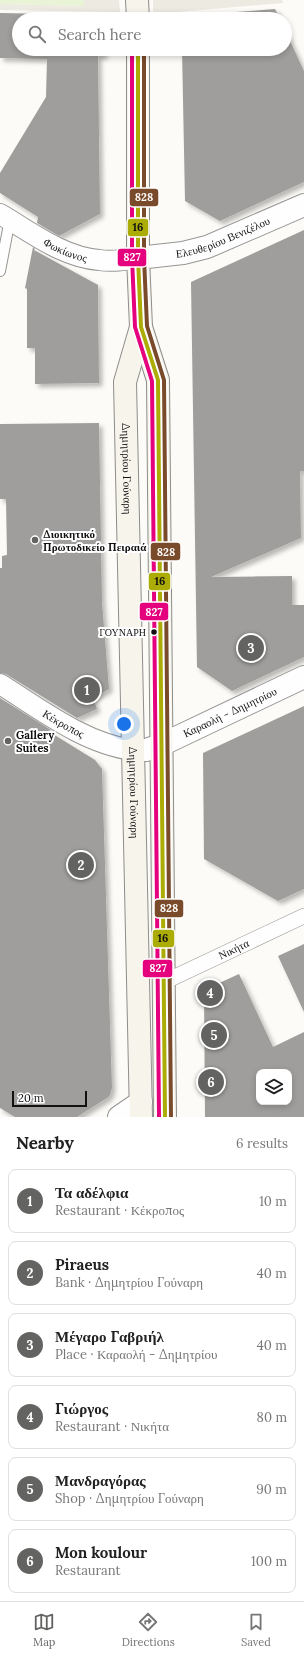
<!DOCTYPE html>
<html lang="en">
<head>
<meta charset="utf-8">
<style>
  :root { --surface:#fff; --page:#f2f2f2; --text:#222; --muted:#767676; --line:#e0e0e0; --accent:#636362 }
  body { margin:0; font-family:Lora,serif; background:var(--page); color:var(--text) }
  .controls { position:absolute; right:12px; bottom:12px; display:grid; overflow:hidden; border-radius:8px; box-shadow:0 2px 6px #0003 }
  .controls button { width:36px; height:36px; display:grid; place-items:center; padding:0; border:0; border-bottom:1px solid var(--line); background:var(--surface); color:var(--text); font:20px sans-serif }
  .scale { position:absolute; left:12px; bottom:10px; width:75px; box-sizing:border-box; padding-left:4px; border:2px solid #111; border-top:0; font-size:11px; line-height:14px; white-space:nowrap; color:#111; -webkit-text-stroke:3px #fff; paint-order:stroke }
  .you { position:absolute; left:124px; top:724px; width:14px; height:14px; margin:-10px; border:3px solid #fff; border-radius:50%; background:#1a73e8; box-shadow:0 0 0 6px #1a73e833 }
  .badge { display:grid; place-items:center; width:26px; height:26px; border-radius:50%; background:var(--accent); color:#fff; font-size:13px; font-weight:700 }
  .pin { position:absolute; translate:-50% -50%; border:2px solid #fff; box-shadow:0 1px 4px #0006 }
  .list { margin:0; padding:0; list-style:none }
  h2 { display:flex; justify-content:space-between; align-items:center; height:52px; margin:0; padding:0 16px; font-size:17px }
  h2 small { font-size:13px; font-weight:400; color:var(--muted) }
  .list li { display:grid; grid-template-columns:26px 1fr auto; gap:12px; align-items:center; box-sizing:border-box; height:64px; margin:0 8px 8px; padding:0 8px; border:1px solid var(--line); border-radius:8px }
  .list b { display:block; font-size:15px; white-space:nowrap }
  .list p { margin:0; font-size:13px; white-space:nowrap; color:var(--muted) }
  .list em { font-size:13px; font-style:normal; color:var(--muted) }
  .icon { flex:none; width:22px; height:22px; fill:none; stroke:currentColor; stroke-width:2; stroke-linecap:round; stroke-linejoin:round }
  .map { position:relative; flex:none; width:304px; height:1117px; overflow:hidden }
  .search { position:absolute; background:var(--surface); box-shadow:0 2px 6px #0003; left:12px; right:12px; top:12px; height:44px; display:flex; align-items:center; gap:10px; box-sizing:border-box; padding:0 14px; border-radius:22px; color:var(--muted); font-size:15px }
  .sheet { height:484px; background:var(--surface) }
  nav { display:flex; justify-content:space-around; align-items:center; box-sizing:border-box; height:56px; border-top:1px solid var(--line); background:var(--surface); font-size:11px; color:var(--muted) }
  nav a { display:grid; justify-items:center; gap:2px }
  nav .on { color:var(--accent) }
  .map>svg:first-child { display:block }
  .green { fill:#e8f4d5 }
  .plaza { fill:#edeae1 }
  .building { fill:#a09e9c; fill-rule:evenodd; filter:url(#shadow) }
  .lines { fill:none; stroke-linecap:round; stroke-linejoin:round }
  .service-casing { stroke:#979695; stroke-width:12 }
  .pedestrian-casing { stroke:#979695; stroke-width:16 }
  .minor-casing { stroke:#979695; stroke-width:22 }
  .tertiary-casing { stroke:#979695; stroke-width:24 }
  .secondary-casing { stroke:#8d8d8b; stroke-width:24 }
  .service { stroke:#fffefe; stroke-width:10 }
  .pedestrian { stroke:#fffefe; stroke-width:15 }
  .minor { stroke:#fffefe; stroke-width:20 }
  .tertiary { stroke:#fffefe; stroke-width:22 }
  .secondary { stroke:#f6f4eb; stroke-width:22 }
  .bus-1-casing { stroke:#fff; stroke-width:7 }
  .bus-2-casing { stroke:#fff; stroke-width:7 }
  .bus-3-casing { stroke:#fff; stroke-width:7 }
  .bus-1 { stroke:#acac06; stroke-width:4 }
  .bus-2 { stroke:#e5007d; stroke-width:4 }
  .bus-3 { stroke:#7a4b2a; stroke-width:4 }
  .poi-dot { fill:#636362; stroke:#fff; stroke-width:1.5 }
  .bus-dot { fill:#111; stroke:#fff; stroke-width:1.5 }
  .labels { text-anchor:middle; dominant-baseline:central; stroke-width:4; stroke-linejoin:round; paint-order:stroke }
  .bus-label { font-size:10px; fill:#111; stroke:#fff; text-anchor:end }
  .street-label { font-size:11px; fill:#111; stroke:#fff }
  .poi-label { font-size:11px; font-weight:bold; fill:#111; stroke:#fff; text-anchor:start }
  .line-badge { stroke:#fff; stroke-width:1.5 }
  .badge-label { font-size:11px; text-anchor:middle; font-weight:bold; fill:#fff }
  .pale-badge-label { font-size:11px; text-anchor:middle; font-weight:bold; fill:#111 }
</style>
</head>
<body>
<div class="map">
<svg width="304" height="1117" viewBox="0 0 304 1117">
  <defs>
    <filter id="shadow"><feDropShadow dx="3.5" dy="3.5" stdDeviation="2" flood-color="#0004"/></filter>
  </defs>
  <rect width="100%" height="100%" fill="#fcfbf7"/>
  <path class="green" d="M0 0H84V6L0 4Z"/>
  <path class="plaza" d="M84 0H119L120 12 0 10V4L84 6Z
    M153 0H282L283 3 153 14Z"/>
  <path class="building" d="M275 9 280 19H182V16Z
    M0 13 102 15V19H19V49H104V56H98L100 214 59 236 37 223 38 217 0 193V173L46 97 47 59 0 58Z
    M285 30 304 71V182L220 221 185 201 182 49H285Z
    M304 230V471H300L301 538 211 577 292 576V605H304V657L232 691 197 667 191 282Z
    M33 247 35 249 34 250 98 285 99 383 35 384V348H27V289L25 288Z
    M99 423 102 602 109 689 93 698 97 709 77 718 6 674 0 673V568H2V556L7 555 6 499H0V424Z
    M0 698 51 730 48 731 95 760 102 769 112 1088 110 1095 107 1098 77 1117H15L0 1108Z
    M304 706V889L278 901 204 859 203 753Z
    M304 944V1012L278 956Z
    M239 974 273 1047 304 1032V1117H205L204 990ZM259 1072H289V1102H259Z"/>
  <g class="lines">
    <g class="service-casing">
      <path id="service" d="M0 271 10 219"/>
    </g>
    <g class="pedestrian-casing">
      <g id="pedestrian">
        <path id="s1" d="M164 982 304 916"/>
      </g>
    </g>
    <g class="minor-casing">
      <g id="minor">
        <path id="s2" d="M0 214C31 232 62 257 99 260 112 262 125 260 138 258"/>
        <path id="s3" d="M0 684C40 709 85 744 133 750"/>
      </g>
    </g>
    <g class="tertiary-casing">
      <g id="tertiary">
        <path id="s4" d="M138 258 183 253 207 247 304 205"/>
        <path id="s5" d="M133 750H146L161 745 304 677"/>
        <path d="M119 1117 141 1102"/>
      </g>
    </g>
    <g class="secondary-casing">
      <g id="secondary">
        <path d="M137 0 138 19"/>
        <path d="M138 49V258L141 327 158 380 165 1117"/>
        <path id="s6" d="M141 327 125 382 141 1117"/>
      </g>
    </g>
    <use href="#service" class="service"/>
    <use href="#pedestrian" class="pedestrian"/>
    <use href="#minor" class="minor"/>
    <use href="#tertiary" class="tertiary"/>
    <use href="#secondary" class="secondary"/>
    <g class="bus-1-casing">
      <path id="bus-1" d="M138 49V258L141 327 158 380 165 1117"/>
    </g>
    <g class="bus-2-casing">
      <path id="bus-2" d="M132 49V258L135 327 152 381 159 1117"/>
    </g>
    <g class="bus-3-casing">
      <path id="bus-3" d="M144 49V258L147 326 164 380 171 1117"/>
    </g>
    <use href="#bus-1" class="bus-1"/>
    <use href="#bus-2" class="bus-2"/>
    <use href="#bus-3" class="bus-3"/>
  </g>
  <g class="poi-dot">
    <circle cx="35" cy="540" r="4"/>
    <circle cx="8" cy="741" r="4"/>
  </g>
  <circle class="bus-dot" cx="154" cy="632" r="3.5"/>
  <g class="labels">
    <g class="bus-label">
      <text x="146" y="632">ΓΟΥΝΑΡΗ</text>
    </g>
    <g class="street-label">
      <text stroke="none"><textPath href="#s4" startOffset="88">Ελευθερίου Βενιζέλου</textPath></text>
      <text stroke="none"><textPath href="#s2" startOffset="75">Φωκίωνος</textPath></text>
      <text stroke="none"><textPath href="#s6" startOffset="144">Δημητρίου Γούναρη</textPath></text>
      <text stroke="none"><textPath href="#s5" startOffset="105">Καραολή - Δημητρίου</textPath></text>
      <text stroke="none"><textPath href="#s3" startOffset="75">Κέκροπος</textPath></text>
      <text stroke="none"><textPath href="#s6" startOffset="468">Δημητρίου Γούναρη</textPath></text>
      <text stroke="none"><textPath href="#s1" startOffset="77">Νικήτα</textPath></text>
    </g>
    <g class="poi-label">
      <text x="43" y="534">Διοικητικό<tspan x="43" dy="13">Πρωτοδικείο Πειραιά</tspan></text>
      <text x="16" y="735">Gallery<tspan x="16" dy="13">Suites</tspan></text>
    </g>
  </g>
  <g class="line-badge">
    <rect x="129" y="188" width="30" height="19" rx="4" fill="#7a4b2a"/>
    <rect x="127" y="218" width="22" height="19" rx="4" fill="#acac06"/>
    <rect x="117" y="248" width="30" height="19" rx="4" fill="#e5007d"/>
    <rect x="150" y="542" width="31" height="19" rx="4" fill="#7a4b2a"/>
    <rect x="148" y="572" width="23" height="19" rx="4" fill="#acac06"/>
    <rect x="139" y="602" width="30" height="19" rx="4" fill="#e5007d"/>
    <rect x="154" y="899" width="30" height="19" rx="4" fill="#7a4b2a"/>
    <rect x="152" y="929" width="23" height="19" rx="4" fill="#acac06"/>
    <rect x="142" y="959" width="31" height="19" rx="4" fill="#e5007d"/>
  </g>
  <g class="badge-label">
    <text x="144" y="201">828</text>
    <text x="132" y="261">827</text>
    <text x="166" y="556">828</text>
    <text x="154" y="616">827</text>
    <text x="169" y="912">828</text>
    <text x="158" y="972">827</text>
  </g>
  <g class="pale-badge-label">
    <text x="138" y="231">16</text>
    <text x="160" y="585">16</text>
    <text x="163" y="942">16</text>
  </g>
</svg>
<div class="controls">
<button><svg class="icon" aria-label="layers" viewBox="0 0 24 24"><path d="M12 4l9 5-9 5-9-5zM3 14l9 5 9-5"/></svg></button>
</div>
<div class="scale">20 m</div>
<div class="you"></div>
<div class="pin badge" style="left:87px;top:690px">1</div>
<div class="pin badge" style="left:81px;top:865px">2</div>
<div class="pin badge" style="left:251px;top:648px">3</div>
<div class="pin badge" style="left:210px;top:993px">4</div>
<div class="pin badge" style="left:214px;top:1035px">5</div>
<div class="pin badge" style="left:211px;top:1082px">6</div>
<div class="search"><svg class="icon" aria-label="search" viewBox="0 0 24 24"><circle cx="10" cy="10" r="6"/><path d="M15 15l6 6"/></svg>Search here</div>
</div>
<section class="sheet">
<h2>Nearby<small>6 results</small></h2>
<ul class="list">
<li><span class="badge">1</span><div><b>Τα αδέλφια</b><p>Restaurant · Κέκροπος</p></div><em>10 m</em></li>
<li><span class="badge">2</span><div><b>Piraeus</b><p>Bank · Δημητρίου Γούναρη</p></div><em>40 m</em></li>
<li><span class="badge">3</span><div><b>Μέγαρο Γαβριήλ</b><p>Place · Καραολή - Δημητρίου</p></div><em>40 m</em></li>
<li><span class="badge">4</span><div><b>Γιώργος</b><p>Restaurant · Νικήτα</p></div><em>80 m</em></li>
<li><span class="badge">5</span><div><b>Μανδραγόρας</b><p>Shop · Δημητρίου Γούναρη</p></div><em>90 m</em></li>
<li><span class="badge">6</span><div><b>Mon koulour</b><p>Restaurant</p></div><em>100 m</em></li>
</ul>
</section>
<nav>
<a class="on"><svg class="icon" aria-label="map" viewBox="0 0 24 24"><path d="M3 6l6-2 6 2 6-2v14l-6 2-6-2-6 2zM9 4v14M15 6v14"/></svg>Map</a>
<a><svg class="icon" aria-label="directions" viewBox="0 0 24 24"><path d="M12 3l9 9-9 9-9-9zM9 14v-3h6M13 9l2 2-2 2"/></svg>Directions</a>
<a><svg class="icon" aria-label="saved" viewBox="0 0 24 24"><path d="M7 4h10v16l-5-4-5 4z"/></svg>Saved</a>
</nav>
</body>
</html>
